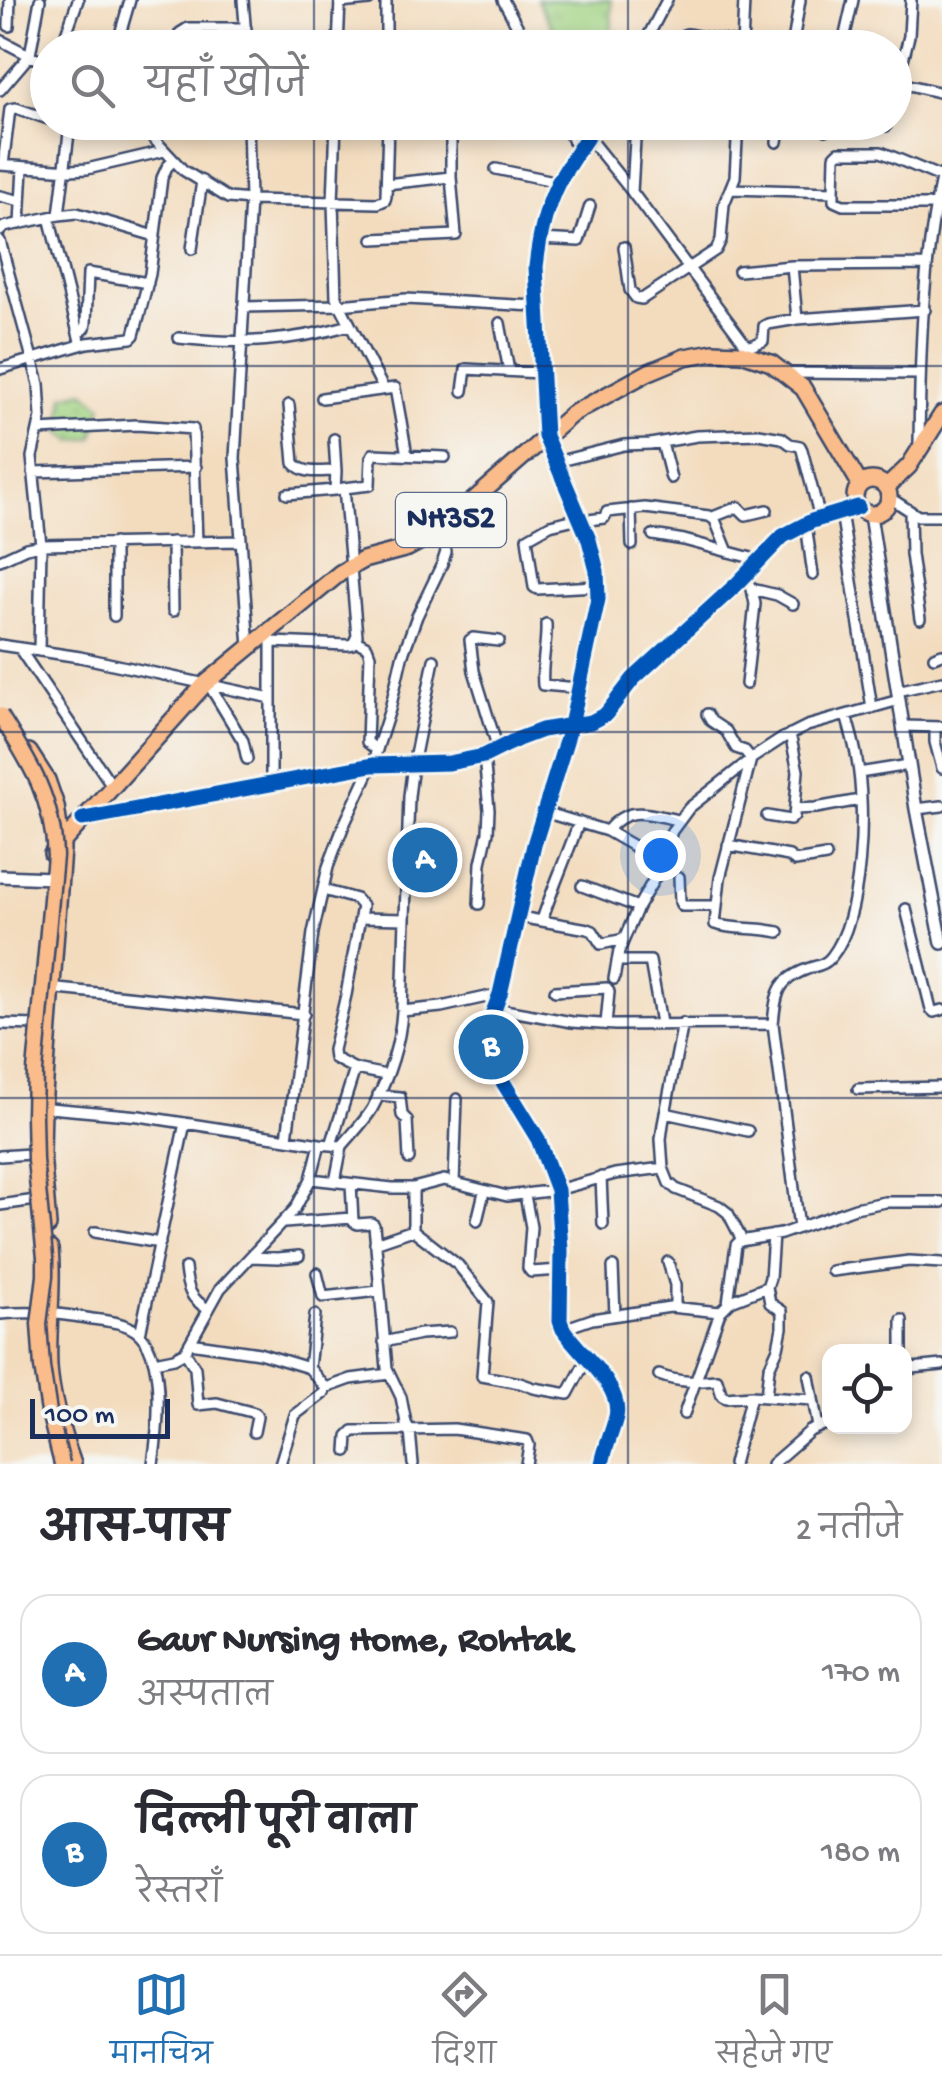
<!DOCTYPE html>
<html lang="hi">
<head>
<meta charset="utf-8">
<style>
  :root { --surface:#fff; --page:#f2f2f3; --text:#2b2b33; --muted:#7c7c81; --line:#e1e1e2; --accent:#1f6fb2 }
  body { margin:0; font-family:"Gochi Hand","Playpen Sans Deva",sans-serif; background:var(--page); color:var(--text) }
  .controls { position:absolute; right:30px; bottom:30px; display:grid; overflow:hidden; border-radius:20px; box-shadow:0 5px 15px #0003 }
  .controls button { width:90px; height:90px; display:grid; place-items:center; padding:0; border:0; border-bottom:2px solid var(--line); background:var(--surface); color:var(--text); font:50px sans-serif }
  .scale { position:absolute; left:30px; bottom:25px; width:140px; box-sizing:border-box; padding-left:10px; border:5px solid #1b2f5e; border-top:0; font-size:28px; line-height:35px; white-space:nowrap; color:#1b2f5e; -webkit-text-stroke:8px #f6f6f2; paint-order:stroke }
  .you { position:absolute; left:660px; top:855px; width:35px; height:35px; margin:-25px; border:8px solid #fff; border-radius:50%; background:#1a73e8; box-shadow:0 0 0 15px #1a73e833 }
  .badge { display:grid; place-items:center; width:65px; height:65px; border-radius:50%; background:var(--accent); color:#fff; font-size:32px; font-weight:700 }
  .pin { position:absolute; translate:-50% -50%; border:5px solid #fff; box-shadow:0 2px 10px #0006 }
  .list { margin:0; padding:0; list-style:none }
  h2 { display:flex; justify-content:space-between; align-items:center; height:130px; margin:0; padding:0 40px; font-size:42px }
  h2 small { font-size:32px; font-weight:400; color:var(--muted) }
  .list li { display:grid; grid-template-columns:65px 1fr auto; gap:30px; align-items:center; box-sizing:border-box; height:160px; margin:0 20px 20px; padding:0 20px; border:2px solid var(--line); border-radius:30px }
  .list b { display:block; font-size:38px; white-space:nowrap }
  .list p { margin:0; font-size:32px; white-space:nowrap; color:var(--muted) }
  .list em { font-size:32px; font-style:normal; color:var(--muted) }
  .icon { flex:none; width:55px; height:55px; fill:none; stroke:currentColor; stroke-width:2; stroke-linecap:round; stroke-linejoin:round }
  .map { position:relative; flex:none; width:942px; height:1464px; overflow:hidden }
  .search { position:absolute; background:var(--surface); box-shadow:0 5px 15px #0003; left:30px; right:30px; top:30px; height:110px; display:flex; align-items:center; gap:25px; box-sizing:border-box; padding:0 35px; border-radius:55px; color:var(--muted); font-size:38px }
  .sheet { height:490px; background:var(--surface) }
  nav { display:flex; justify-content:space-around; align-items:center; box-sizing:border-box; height:140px; border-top:2px solid var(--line); background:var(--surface); font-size:28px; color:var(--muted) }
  nav a { display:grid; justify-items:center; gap:5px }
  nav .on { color:var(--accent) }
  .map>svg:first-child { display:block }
  .grass { fill:url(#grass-dots); stroke:#5e8170; stroke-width:2.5 }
  .park { fill:url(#park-tufts); stroke:#5e8170; stroke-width:2.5 }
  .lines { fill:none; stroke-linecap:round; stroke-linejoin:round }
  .minor-casing { stroke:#3b496c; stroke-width:14 }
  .tertiary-casing { stroke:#3b496c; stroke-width:16 }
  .trunk-casing { stroke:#3b496c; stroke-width:20 }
  .minor { stroke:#fff; stroke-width:9 }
  .tertiary { stroke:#fff; stroke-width:11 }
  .trunk { stroke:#f9bc8a; stroke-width:15 }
  .tertiary-bridge-casing { stroke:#3b496c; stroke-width:16; stroke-linecap:butt }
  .primary-bridge-casing { stroke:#3b496c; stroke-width:19; stroke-linecap:butt }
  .tertiary-bridge { stroke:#fff; stroke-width:11 }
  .primary-bridge { stroke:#f9bc8a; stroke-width:14 }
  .cycleway-casing { stroke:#f6f6f2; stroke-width:21 }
  .cycleway { stroke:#0057b8; stroke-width:15 }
  .grid { fill:none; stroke:#1b2f5e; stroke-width:2.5; stroke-opacity:0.55 }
  .labels { text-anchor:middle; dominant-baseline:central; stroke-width:8; stroke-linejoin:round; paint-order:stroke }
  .shield { fill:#f6f6f2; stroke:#5d6b8a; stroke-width:2.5 }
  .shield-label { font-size:32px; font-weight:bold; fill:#1b2f5e }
</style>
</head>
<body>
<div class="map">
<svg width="942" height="1464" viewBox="0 0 942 1464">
  <defs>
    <pattern id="grass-dots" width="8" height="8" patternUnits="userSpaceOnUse" patternTransform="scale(2.5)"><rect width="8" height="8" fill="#a1d383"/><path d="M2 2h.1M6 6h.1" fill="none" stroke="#8ab574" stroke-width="1.8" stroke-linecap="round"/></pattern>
    <pattern id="park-tufts" width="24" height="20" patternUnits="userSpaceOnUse" patternTransform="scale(2.5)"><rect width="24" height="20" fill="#a1d383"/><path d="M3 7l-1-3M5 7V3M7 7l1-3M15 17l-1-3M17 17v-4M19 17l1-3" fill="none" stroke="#8ab574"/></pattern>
  </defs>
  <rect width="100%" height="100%" fill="#f6f6f2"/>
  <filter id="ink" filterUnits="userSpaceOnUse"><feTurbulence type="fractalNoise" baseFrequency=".01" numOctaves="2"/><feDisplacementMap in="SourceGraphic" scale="20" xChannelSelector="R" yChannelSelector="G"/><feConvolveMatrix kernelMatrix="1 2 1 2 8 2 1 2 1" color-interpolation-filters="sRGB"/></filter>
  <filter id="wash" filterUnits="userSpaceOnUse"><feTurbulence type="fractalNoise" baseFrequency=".0048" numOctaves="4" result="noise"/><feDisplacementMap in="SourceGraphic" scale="40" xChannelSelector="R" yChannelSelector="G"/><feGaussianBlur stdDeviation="2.25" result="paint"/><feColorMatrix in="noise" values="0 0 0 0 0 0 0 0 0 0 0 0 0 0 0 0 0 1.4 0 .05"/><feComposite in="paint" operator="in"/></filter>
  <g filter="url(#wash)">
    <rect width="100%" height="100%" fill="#f3dcbe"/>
    <path class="grass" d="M84 391 102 406 93 438 72 441 60 431 64 396Z"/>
    <path class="park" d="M537 0H611L612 37 555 33Z"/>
  </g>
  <g filter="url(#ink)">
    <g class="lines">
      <g class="minor-casing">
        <path id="minor" d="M243 0 247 48
          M503 0 529 48
          M340 3 369 0
          M9 26 10 0
          M0 40 48 65
          M386 45V0
          M61 48 78 0
          M116 48 130 0
          M180 48V33L188 28H246
          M338 48 340 0
          M642 48 667 0
          M681 48 684 35 687 34 742 44
          M742 48 744 0
          M792 48 800 0
          M842 48 853 0
          M897 82 942 93
          M0 90 30 55 40 0
          M894 96 909 36 911 0
          M57 122 67 127 69 133 59 215
          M138 122 183 170 228 198 250 200 378 203 385 200 386 196 388 122
          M248 122 250 200 235 458 249 647
          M336 122 333 202 336 297 383 388
          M564 122 578 152
          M597 122C584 142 570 162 558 183 545 209 539 239 536 267L545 436 589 540 597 571 598 599 571 725 534 845 500 994 488 1026V1037L495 1069 538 1139 557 1190 561 1250 560 1321 563 1329C579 1354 623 1385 616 1417 612 1433 605 1447 602 1464
          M388 125 451 123
          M886 126 887 122
          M826 130 827 122
          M588 137 632 192 752 353
          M777 142 780 122
          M0 165 70 170 87 169 164 151
          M3 165 10 109 16 108 48 119
          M496 169 559 182
          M386 184 451 177
          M730 189 834 192V201L843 205H942
          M632 192 636 122
          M834 192 835 156 839 152H881L941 177
          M0 196 21 201
          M49 217 81 345
          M20 224 23 167
          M0 231 4 227 59 215 77 213 155 236
          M373 239 456 235 451 177V122
          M539 239 579 241 590 206
          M0 241 39 384 41 417 32 457 41 545 39 651
          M624 247 630 290 636 298 642 299 716 250 721 240 724 204 735 177 738 122
          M192 249 202 181
          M792 266 797 319
          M739 271 792 266 927 265
          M243 307 339 305 406 299 536 306
          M500 323 509 371
          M78 334 85 328 86 323 88 273 148 283
          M179 338C241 345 290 342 350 325
          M748 347 763 341 764 326 768 324 797 319 925 310
          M0 369 87 343 131 338 134 335 150 274 162 178 167 167 173 161
          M788 373 920 374
          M463 391 466 369 541 373
          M322 398 395 388 407 455
          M38 430 137 425 193 429 197 542
          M334 439 336 471
          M662 443 671 478
          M919 445C920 355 922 263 942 174
          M556 462 624 445 650 444 697 436 759 434 782 438 790 444 800 446 802 450 820 518
          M33 472 196 467
          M344 488 370 485 371 458 373 454 445 457
          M287 494 335 490
          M890 498 918 516H942
          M631 509 632 545
          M841 512 872 708
          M910 513 911 554 920 619
          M713 517 738 507 746 515 767 510
          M579 518 550 525 527 538 534 587 537 589 598 586
          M581 521 604 518 607 512 645 508 709 516 715 520 728 552
          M806 524 813 575
          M653 535 684 540 759 560
          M172 542 173 611
          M0 560 26 548 41 545 240 541
          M744 576 752 589 755 604 746 684
          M752 589 777 595 793 604
          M114 616V543
          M546 624C547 645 541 664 543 685L578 688
          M271 641V783
          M356 641 367 647 370 655 367 742 377 750
          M271 642 348 645 353 644 357 636 344 488 335 490 336 471C321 471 304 475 294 463L289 405
          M0 645 80 657 271 698
          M19 648 113 787
          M934 657 942 654
          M209 685 243 741 247 759
          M897 691 942 681
          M707 714 711 721 726 731 736 748 745 751 751 759 720 878 715 924C733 930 758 927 779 932
          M903 726 942 727
          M935 727V742L942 768
          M498 749 474 671 470 640 473 638 499 641
          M859 773 909 765
          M795 809 816 808 860 800
          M916 809 942 806
          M544 812 607 831C628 804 648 814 678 820
          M767 816 790 820 794 816 798 771 790 734
          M86 818 372 765 449 763 484 756 518 739 542 730 591 722 606 714 633 679 738 583 783 536 812 521 858 507
          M607 831 661 862
          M728 845 789 856 795 861 826 856
          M679 877 680 902 682 906H715
          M582 886 638 907
          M323 890 356 899 362 906 346 995 333 1050 334 1058 355 1069 386 1075
          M479 904 481 863 488 832 489 810 484 756
          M906 909 931 1009 934 1012 942 1010
          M519 917 588 929 593 931 601 944 624 939
          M360 918 405 919
          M542 920C553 887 567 856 579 822
          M617 961H650L661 1023
          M614 979 619 951 638 907 657 874 672 831 689 808 751 759 783 738 807 726 899 700
          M48 988 304 1014
          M555 991 607 988 609 992 606 1024
          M494 1008 572 1022 615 1025 773 1024
          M402 1011 441 1007 500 994
          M683 1023 663 1124 661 1139 663 1168 669 1183 676 1189 719 1206 728 1213 742 1240
          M0 1024 38 1025
          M858 1089 942 1087
          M378 1095 400 1097 402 1115 407 1120 409 1159
          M38 1107 139 1116 320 1144
          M665 1113 748 1131
          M287 1138 313 933 328 867 344 825 372 765 390 709 402 657 417 616 442 564 446 552 442 528
          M331 1145 355 1069
          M0 1156 30 1154
          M601 1177 603 1224
          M311 1179 392 1188H413L444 1180 507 1196 557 1190 615 1174 663 1168
          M335 1182 342 1146
          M454 1183 457 1099
          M351 1184 353 1221 357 1224 371 1223 374 1225 387 1368 401 1397 406 1423 410 1431 413 1464
          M413 1188V1230L458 1265 488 1302 482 1376 520 1383 534 1388 568 1394 587 1359
          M525 1195 531 1227 528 1268 531 1272 561 1270
          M0 1205 36 1200
          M477 1221 484 1192
          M284 1223 352 1218
          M799 1228 773 1024C776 990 779 978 813 967 821 965 827 963 832 956 863 917 866 807 857 760 855 745 850 730 846 715
          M95 1232 160 1243
          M375 1243 413 1230
          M250 1257 278 1258 299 1256
          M668 1262 675 1285V1307
          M613 1267 615 1315
          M185 1268C187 1288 190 1299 208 1309
          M832 1271 909 1261 942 1263
          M317 1273 323 1297 379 1291
          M728 1303 736 1245 740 1241 781 1234 855 1208 885 1202H942
          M0 1314C32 1311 60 1313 92 1319 107 1321 124 1322 136 1331 167 1354 158 1431 153 1464
          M563 1329 592 1319 670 1307 720 1312 731 1301 767 1287 770 1278 773 1235
          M140 1334 185 1123
          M384 1342 420 1334 450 1332
          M190 1343 259 1353 309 1368 326 1388
          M185 1352 195 1368 198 1405 217 1403 255 1413 257 1417 254 1432
          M902 1352V1320
          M154 1362 174 1358 185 1352 220 1289 295 1209 311 1179 320 1144 342 1146C352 1134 364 1122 372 1109 388 1079 400 1044 402 1011L409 796 413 765 434 660
          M309 1368 315 1315
          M659 1375C680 1383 695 1382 717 1380L722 1396 726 1398 751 1396 813 1400
          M904 1375 912 1368 942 1365
          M809 1376 818 1427
          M766 1396 769 1368 778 1348 782 1328V1311L770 1303 767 1287
          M684 1414 720 1312
          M347 1451 348 1436 353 1431 454 1429 527 1440 529 1445 526 1464
          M280 1464 295 1415 324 1393 326 1388 351 1379 389 1374
          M733 1464 751 1396
          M772 1464 810 1431 830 1422"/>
      </g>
      <g class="tertiary-casing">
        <path id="tertiary" d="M870 515 916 809 942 943"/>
      </g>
      <g class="trunk-casing">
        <path id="trunk" d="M855 497a17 17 0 1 1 34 0a17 17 0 1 1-34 0Z
          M887 487 909 466 942 414
          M29 752 47 780 56 806 62 849 43 1108 42 1153 48 1226
          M52 854 205 684 340 573 363 560 408 548 436 533 572 414 649 372 685 357 713 352 741 353 771 363 803 388 860 484
          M50 1249C54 1288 47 1327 49 1366 51 1398 62 1434 73 1464"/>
      </g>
      <use href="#minor" class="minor"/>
      <use href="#tertiary" class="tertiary"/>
      <use href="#trunk" class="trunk"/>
      <g class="tertiary-bridge-casing">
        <path id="tertiary-bridge" d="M0 876 53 878"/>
      </g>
      <g class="primary-bridge-casing">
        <path id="primary-bridge" d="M0 715C30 763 53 798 55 856L35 1071 34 1116 35 1160 45 1258V1276L39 1324 42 1367 49 1412 62 1464"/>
      </g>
      <use href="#tertiary-bridge" class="tertiary-bridge"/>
      <use href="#primary-bridge" class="primary-bridge"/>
      <g class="cycleway-casing">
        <path id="cycleway" d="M597 122C584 142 570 162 558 183 545 209 539 239 536 267L545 436 589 540 597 571 598 599 571 725 534 845 500 994 488 1026V1037L495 1069 538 1139 557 1190 561 1250 560 1321 563 1329C579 1354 623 1385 616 1417 612 1433 605 1447 602 1464
          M83 819 372 765 449 763 484 756 518 739 542 730 591 722 606 714 633 679 738 583 783 536 812 521 858 507"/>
      </g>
      <use href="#cycleway" class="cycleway"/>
    </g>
  </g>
  <path class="grid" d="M314 0V48M628 0V48M314 122V1464M628 122V1464M0 366H942M0 732H942M0 1098H942"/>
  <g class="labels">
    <rect class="shield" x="396" y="493" width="110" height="54" rx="8"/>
    <g class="shield-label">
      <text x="451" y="520">NH352</text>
    </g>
  </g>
</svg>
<div class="controls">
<button><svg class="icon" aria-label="locate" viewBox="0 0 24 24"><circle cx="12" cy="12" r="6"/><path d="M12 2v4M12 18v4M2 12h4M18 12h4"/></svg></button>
</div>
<div class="scale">100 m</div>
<div class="you"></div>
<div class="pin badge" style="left:425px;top:860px">A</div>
<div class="pin badge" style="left:491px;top:1047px">B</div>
<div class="search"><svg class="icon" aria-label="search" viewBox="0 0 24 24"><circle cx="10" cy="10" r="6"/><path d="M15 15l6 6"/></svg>यहाँ खोजें</div>
</div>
<section class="sheet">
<h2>आस-पास<small>2 नतीजे</small></h2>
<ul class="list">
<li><span class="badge">A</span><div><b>Gaur Nursing Home, Rohtak</b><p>अस्पताल</p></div><em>170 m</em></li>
<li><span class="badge">B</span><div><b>दिल्ली पूरी वाला</b><p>रेस्तराँ</p></div><em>180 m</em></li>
</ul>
</section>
<nav>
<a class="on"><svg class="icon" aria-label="map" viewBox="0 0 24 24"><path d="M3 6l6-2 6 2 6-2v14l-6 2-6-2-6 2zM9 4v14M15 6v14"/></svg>मानचित्र</a>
<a><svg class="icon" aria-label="directions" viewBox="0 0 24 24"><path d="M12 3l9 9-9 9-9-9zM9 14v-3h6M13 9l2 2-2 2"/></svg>दिशा</a>
<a><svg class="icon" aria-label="saved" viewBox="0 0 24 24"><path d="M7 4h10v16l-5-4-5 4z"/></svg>सहेजे गए</a>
</nav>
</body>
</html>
